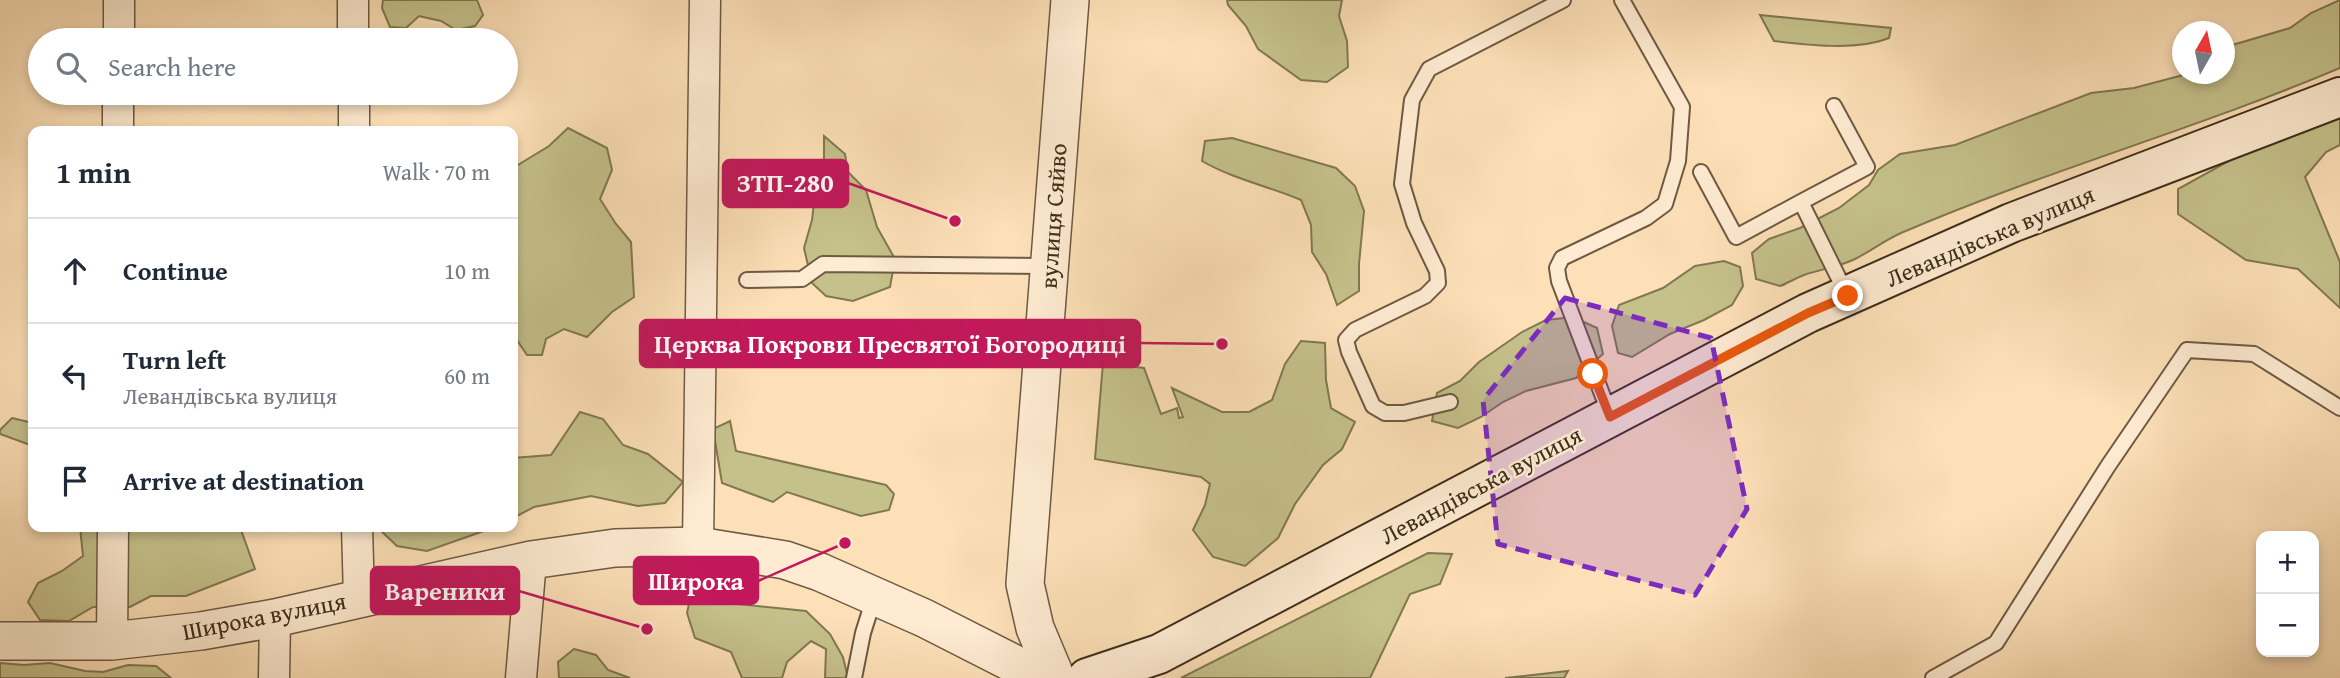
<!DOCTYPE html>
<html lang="en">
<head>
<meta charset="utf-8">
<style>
  :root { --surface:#fff; --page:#f6f6f7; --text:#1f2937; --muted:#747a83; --line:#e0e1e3 }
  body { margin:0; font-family:"Gentium Book Plus",serif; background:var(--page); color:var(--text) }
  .controls { position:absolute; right:21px; bottom:21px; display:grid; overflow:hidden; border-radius:14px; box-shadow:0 4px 10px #0003 }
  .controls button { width:63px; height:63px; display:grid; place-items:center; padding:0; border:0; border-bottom:2px solid var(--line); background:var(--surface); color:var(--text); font:35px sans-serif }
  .compass { position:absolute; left:2172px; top:21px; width:63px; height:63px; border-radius:50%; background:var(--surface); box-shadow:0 4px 10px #0003; rotate:9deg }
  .stop { position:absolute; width:21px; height:21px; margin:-16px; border:5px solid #ea580c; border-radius:50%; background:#fff }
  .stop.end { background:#ea580c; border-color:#fff; box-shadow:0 2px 7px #0008 }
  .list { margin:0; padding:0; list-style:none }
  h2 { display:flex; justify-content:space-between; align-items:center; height:91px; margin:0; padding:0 28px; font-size:30px }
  h2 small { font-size:23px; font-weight:400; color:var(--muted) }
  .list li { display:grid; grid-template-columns:46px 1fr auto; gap:21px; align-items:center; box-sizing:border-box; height:105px; padding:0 28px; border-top:2px solid var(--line) }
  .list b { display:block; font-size:26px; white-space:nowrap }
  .list p { margin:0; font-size:23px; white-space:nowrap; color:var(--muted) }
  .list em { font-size:23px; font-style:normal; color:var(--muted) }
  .icon { flex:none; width:38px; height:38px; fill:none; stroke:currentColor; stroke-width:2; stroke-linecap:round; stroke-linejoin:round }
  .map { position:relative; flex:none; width:2340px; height:678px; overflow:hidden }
  .search { position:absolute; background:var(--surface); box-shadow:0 4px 10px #0003; left:28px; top:28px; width:490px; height:77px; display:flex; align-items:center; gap:18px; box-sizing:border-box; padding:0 24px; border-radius:38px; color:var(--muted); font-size:26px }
  .panel { position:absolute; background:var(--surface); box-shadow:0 4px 10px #0003; left:28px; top:126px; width:490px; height:406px; border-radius:14px }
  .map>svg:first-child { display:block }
  .green { fill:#c5c18b; stroke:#817852; stroke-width:2 }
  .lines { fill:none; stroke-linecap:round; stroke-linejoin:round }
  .service-casing { stroke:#6d5a42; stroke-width:18 }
  .minor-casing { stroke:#6d5a42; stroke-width:33 }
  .tertiary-casing { stroke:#6d5a42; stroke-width:40 }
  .secondary-casing { stroke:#3d2e1a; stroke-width:42 }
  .service { stroke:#feebd1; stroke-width:14 }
  .minor { stroke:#feebd1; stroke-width:30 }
  .tertiary { stroke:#feebd1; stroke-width:37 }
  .secondary { stroke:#feebd1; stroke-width:38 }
  .route { stroke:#ea580c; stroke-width:9 }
  .marked { fill:#7b2cbf; fill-opacity:0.2; stroke:#7b2cbf; stroke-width:5; stroke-dasharray:14 9; stroke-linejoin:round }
  .labels { text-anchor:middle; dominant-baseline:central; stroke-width:5; stroke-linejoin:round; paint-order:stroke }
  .street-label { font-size:24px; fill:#3d2e1a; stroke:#feebd1 }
  .leader { fill:none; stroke:#c2185b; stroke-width:2.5 }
  .callout-dot { fill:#c2185b; stroke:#feebd1; stroke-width:2.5 }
  .callout { fill:#c2185b; stroke:#c2185b; stroke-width:2.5 }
  .callout-label { font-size:26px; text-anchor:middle; font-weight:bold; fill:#fff }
</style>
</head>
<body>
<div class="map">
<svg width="2340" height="678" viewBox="0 0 2340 678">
  <rect width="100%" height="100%" fill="#fde0b8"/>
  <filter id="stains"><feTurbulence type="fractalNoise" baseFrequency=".00286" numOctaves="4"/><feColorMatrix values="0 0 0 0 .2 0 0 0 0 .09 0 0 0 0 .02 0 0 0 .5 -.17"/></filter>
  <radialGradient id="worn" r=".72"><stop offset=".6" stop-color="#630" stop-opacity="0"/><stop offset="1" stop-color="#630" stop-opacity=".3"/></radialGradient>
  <path class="green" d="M383 0H477L483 15 475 26 456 30 441 21 419 16 406 28 390 27 382 8Z
    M1227 0H1342L1339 16 1347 41 1348 67 1327 82 1301 80 1258 49 1246 26 1228 5Z
    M2340 0V68C2196 129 2045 171 1901 233 1885 240 1871 251 1855 259 1839 267 1821 269 1804 275 1796 278 1788 283 1780 286L1756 279 1752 253 1769 239 1800 228 1839 208 1869 185 1878 170 1900 154 1955 145 2091 93 2134 88 2187 74H2224L2225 50 2229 46 2290 28 2311 13Z
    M1760 15 1891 28 1889 38C1857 51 1807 45 1774 41Z
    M2340 115V145L2326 152 2305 177 2340 262V308L2298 269 2246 260 2178 214V189L2263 142Z
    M568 128 607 148 612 170 600 199 616 224 631 242 634 297 612 312 587 337 564 329 546 339 542 355H527L515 337 513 312V168L549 146Z
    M824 136 845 154 848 172 866 190 877 227 895 259 890 287 853 301 826 296 812 283 804 248 812 220 816 185 824 158Z
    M1232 138 1336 168 1355 186 1364 211 1359 264V291L1337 305 1326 274 1312 252 1311 225 1301 200C1268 186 1233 179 1202 161L1205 141Z
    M1724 261 1740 267 1743 286 1732 305 1704 320 1670 334 1632 357 1618 353 1612 326 1619 305 1663 288 1695 266Z
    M1573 317 1597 328 1603 354 1576 378 1526 391 1503 402 1481 417 1458 428 1432 421 1437 393 1460 381 1479 362 1522 332 1546 320Z
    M1301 341 1325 343 1326 380 1331 408 1355 422 1342 449 1323 465 1295 504 1278 538 1245 566 1213 557 1193 530 1205 505 1210 484 1201 477 1095 459 1103 363 1144 368 1161 414 1177 408 1179 418 1183 417 1172 388 1222 412H1249L1272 400 1285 364Z
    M580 412 603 419 623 445 648 454 683 482 665 503 638 506 591 496 534 507 513 518V458L551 455Z
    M12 418 33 423V446L0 434V430Z
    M730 421 736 451 886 485 894 494 889 510 861 516 787 492 773 502 722 483 713 429Z
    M80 527H211L241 530 255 569 186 596H151L130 607H93L69 621 40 620 28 602 38 583 62 571 83 556Z
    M377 527H495L427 551 397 546Z
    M1428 553 1452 554 1440 584 1410 594 1370 678H1181Z
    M690 599 806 611 830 634 843 657 848 678H825L826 649 811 641 787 662 782 678H742L731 652 695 638 687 613Z
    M574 649 596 655 608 670 630 678H559L558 662Z
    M0 663 24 665 50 663 85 671 103 672 128 665 156 666 171 678H0Z
    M1568 671 1564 678H1505Z"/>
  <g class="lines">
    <g class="service-casing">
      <path id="service" d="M1834 106 1867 167 1801 202 1847 295
        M1701 172 1736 237 1801 202
        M747 280 802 279 823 264 1049 266
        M1450 402 1404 413H1385L1373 406 1349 352 1346 340 1355 330 1425 296 1438 283 1437 271 1414 223 1402 184 1412 100 1429 69 1563 0
        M1610 415 1559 281 1557 268 1562 258 1646 218 1665 204 1678 161 1682 107 1622 0
        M854 678 863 633 874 598
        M1933 678 1996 643 2108 466 2187 350 2254 354 2340 408"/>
    </g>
    <g class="minor-casing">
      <path id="minor" d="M353 0V40
        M119 40V0
        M354 93V131
        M118 131V93
        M357 527 359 597
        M698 546 705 0
        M112 641 113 527
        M274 678 275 618
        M521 678 531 560"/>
    </g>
    <g class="tertiary-casing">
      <path id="tertiary" d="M0 641H112L201 631 275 618 531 560 615 548 698 546 785 560 820 572 924 618 1042 678
        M1056 678 1035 628 1025 584 1070 0"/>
    </g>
    <g class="secondary-casing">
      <path id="secondary" d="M1087 678 1159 654 1808 313 2011 223 2340 97"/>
    </g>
    <use href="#service" class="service"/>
    <use href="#minor" class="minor"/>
    <use href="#tertiary" class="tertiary"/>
    <use href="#secondary" class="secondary"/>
  </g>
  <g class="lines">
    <path class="route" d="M1593 374 1610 417 1808 313 1848 296"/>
  </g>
  <path class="marked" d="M1565 298 1711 338 1747 509 1695 595 1498 544 1483 400Z"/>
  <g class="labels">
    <g class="street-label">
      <text transform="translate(1053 216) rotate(-86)">вулиця Сяйво</text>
      <text transform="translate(1990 236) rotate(-23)">Левандівська вулиця</text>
      <text transform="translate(1481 485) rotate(-28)">Левандівська вулиця</text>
      <text transform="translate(264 616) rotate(-11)">Широка вулиця</text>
    </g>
  </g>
  <path class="leader" d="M955 221L848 183M1222 344L1140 343M845 543L758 581M647 629L519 591"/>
  <g class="callout-dot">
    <circle cx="955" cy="221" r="7"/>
    <circle cx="1222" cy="344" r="7"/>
    <circle cx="845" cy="543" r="7"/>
    <circle cx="647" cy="629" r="7"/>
  </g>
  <g class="callout">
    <rect x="723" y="160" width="125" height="47" rx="7"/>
    <rect x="640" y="320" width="500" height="47" rx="7"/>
    <rect x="634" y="557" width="124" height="47" rx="7"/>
    <rect x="371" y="567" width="148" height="47" rx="7"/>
  </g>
  <g class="callout-label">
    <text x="785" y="192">ЗТП-280</text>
    <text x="890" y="353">Церква Покрови Пресвятої Богородиці</text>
    <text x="696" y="590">Широка</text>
    <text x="445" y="600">Вареники</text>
  </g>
  <rect width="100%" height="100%" filter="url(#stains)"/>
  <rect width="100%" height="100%" fill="url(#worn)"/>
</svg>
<div class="controls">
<button>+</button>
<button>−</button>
</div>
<svg class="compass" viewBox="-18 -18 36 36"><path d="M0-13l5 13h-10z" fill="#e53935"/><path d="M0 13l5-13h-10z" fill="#747a83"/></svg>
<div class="stop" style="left:1593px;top:374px"></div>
<div class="stop end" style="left:1848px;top:296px"></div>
<div class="search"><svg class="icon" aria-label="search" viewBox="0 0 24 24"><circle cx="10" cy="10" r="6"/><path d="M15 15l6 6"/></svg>Search here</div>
<section class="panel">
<h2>1 min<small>Walk · 70 m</small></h2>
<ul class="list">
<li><svg class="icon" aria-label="ahead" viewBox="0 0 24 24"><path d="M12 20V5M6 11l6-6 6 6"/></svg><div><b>Continue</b></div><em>10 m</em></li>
<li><svg class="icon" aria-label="left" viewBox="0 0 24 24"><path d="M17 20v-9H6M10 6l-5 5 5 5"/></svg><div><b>Turn left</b><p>Левандівська вулиця</p></div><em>60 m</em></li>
<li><svg class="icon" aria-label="arrive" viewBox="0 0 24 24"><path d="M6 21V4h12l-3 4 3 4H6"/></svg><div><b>Arrive at destination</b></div></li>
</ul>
</section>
</div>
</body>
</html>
